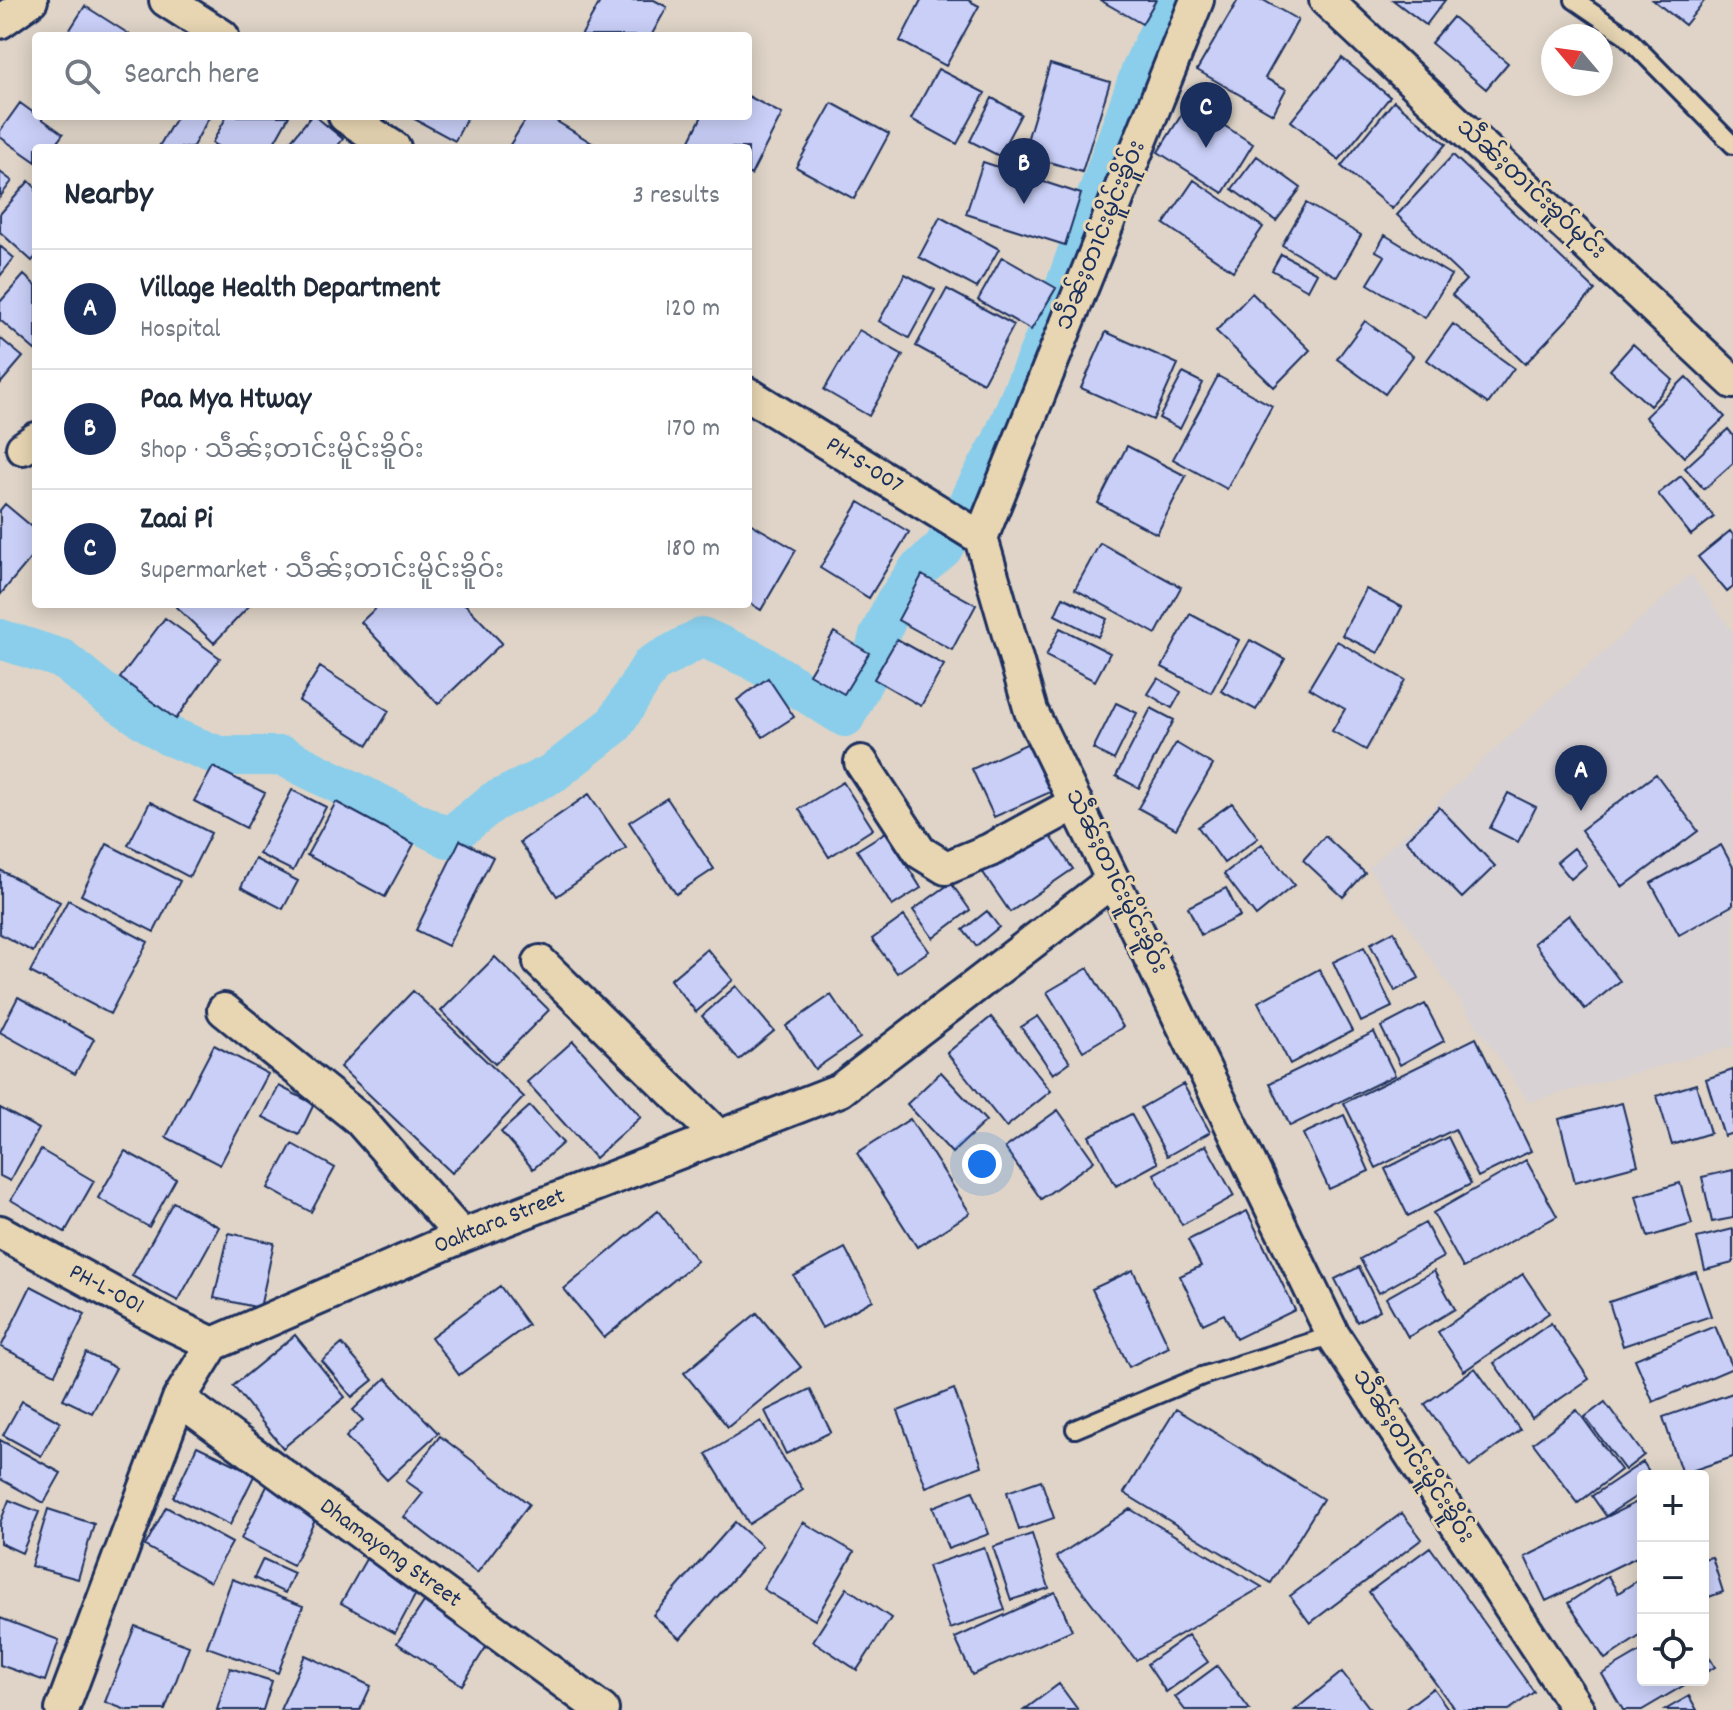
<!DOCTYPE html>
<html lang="en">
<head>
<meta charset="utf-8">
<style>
  :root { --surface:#fff; --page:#f2f2f3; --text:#1f2937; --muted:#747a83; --line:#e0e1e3; --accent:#1b2f5e }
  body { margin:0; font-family:Dekko,"Noto Sans Myanmar",sans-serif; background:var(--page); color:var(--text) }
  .controls { position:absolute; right:24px; bottom:24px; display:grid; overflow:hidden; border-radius:8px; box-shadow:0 4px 20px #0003 }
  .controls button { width:72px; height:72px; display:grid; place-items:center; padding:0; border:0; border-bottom:2px solid var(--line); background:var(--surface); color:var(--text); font:40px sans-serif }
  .compass { position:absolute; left:1541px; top:24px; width:72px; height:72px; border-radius:50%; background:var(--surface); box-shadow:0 4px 20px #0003; rotate:299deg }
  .you { position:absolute; left:982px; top:1164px; width:28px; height:28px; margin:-20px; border:6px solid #fff; border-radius:50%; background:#1a73e8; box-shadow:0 0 0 12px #1a73e833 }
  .badge { display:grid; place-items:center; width:52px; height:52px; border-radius:50%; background:var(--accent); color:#fff; font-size:26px; font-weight:700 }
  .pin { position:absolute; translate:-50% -66px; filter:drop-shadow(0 2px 4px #0008) }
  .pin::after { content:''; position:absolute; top:42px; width:28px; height:24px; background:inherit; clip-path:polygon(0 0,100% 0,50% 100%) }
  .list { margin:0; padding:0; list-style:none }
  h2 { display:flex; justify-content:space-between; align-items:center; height:104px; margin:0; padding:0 32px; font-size:34px }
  h2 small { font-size:26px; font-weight:400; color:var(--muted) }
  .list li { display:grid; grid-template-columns:52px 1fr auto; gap:24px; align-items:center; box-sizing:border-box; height:120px; padding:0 32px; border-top:2px solid var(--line) }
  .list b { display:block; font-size:30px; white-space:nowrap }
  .list p { margin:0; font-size:26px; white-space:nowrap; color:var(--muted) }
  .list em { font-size:26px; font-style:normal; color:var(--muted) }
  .icon { flex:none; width:44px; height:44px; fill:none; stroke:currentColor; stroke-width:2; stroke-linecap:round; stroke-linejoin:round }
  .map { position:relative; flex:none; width:1733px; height:1710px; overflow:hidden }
  .search { position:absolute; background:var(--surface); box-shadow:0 4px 20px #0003; left:32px; top:32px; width:720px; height:88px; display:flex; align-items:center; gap:20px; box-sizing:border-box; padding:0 28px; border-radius:8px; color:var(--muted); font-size:30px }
  .panel { position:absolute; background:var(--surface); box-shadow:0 4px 20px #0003; left:32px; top:144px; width:720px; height:464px; border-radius:8px }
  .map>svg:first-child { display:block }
  .built { fill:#d8d2d5 }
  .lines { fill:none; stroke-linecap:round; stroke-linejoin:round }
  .canal { stroke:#8aceeb; stroke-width:40 }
  .building { fill:#c9cff7; stroke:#1b2f5e; stroke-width:2 }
  .lane-casing { stroke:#1b2f5e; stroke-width:22 }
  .street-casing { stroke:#1b2f5e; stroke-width:38 }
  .lane { stroke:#e8d6b3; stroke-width:16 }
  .street { stroke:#e8d6b3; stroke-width:32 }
  .labels { text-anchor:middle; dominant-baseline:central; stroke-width:6; stroke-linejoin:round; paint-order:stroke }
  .street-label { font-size:24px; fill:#1b2f5e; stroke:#e8d6b3 }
</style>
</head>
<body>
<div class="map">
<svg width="1733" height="1710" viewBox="0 0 1733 1710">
  <rect width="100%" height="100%" fill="#dfd4c7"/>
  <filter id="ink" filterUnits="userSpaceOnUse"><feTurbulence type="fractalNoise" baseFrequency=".0125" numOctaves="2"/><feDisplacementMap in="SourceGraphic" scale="16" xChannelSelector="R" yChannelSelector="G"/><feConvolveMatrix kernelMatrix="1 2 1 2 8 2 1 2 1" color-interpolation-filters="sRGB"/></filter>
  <g filter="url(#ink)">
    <path class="built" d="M1691 574 1733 633V1046L1529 1102 1369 868 1489 754Z"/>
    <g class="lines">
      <path class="canal" d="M0 639 62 659 103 692 169 736 219 756H283L448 838 493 802 553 773 614 725 651 665 702 637 753 660 845 717 870 668 879 636 895 602 917 571 943 548 1001 443 1058 307 1142 68 1174 0"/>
    </g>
    <path class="building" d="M601 0H654L667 7 651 36H581Z
      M921 0H968L979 6 946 66 900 41Z
      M1100 0H1156L1142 24Z
      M1238 0H1263L1298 20 1265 78 1286 89 1273 114 1197 70Z
      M1393 0H1445L1426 25Z
      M1653 0H1705L1685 25Z
      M85 6 129 34 128 36H66Z
      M1453 17 1508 63 1486 89 1431 43Z
      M1342 58 1390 97 1339 160 1291 121Z
      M1050 64 1110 82 1082 172 1023 154Z
      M938 69 985 93 957 144 911 119Z
      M748 96 782 114 751 175 748 173V148H701L689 142 702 116H748Z
      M992 98 1021 114 999 156 970 141Z
      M1394 101 1446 144 1392 209 1341 166Z
      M20 103 63 134 53 148H36V162L0 137V131Z
      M832 103 889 134 854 199 796 167Z
      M1189 103 1253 144 1223 193 1158 152Z
      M177 116H210L192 148H158Z
      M227 116H289L271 148H221L212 143Z
      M311 116H315L343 139 336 148H285Z
      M409 116H468L455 141Z
      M528 116H548L600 148H508Z
      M1453 155 1595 290 1525 364 1452 295 1466 280 1397 215Z
      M1257 156 1301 188 1276 221 1232 189Z
      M983 162 1081 194 1065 245 966 214Z
      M0 172 12 181 0 197Z
      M1194 180 1263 227 1233 271 1164 224Z
      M29 181 36 188V256L32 261 0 232V214Z
      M1306 203 1361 235 1337 277 1282 245Z
      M940 217 999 249 977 288 919 257Z
      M1385 235 1451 275 1425 318 1368 284 1385 256 1376 251Z
      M0 246 14 258 0 276Z
      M1281 254 1317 273 1308 290 1272 270Z
      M1002 257 1056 288 1031 330 978 300Z
      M905 274 935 290 909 338 879 321Z
      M24 275 36 286V351L0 320V302Z
      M947 289 1014 325 983 383 916 346Z
      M1252 293 1310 350 1274 387 1216 331Z
      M1365 321 1413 356 1385 394 1337 359Z
      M1453 324 1514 368 1488 404 1427 360Z
      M859 330 903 355 869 416 824 390Z
      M1106 332 1178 364 1153 420 1081 388Z
      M0 338 23 357 0 384Z
      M1633 344 1673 380 1650 406 1610 370Z
      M1183 373 1203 383 1180 429 1159 418Z
      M1218 376 1272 406 1227 489 1173 459Z
      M1686 377 1725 417 1684 457 1645 417Z
      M1728 429 1733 435V463L1704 489 1685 468Z
      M1127 446 1186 476 1157 534 1098 503Z
      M1681 476 1714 517 1691 535 1658 494Z
      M859 502 909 532 869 598 820 568Z
      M5 504 36 530V552L0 595V510Z
      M748 522 796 550 761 610 748 602Z
      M1730 531 1733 535V587L1727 592 1698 557Z
      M1100 543 1181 587 1156 634 1075 589Z
      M922 575 976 605 952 650 898 620Z
      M1366 589 1402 607 1378 653 1342 635Z
      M1063 597 1107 619 1098 637 1055 615Z
      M178 604H251L214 643 176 607Z
      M380 604H465L502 643 438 704 361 622Z
      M1190 614 1239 640 1211 693 1162 667Z
      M165 618 220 658 176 719 120 678Z
      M1060 628 1110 653 1095 681 1046 656Z
      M834 632 869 653 844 694 809 674Z
      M897 639 944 665 921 706 874 679Z
      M1250 640 1285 659 1256 710 1221 691Z
      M1337 641 1405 680 1366 750 1332 731 1345 709 1309 688Z
      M320 667 389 711 368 745 299 701Z
      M768 678 794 717 763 737 737 700Z
      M1158 678 1181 692 1172 708 1148 694Z
      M1116 703 1137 713 1114 760 1093 749Z
      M1151 708 1174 720 1139 788 1116 776Z
      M1033 741 1055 790 994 817 972 769Z
      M1176 743 1213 765 1176 829 1138 808Z
      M213 767 265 793 246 828 194 801Z
      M1656 774 1698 831 1623 887 1581 830Z
      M843 782 873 829 829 857 799 809Z
      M292 790 326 807 293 871 259 854Z
      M1508 793 1536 807 1518 842 1490 828Z
      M589 794 626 848 557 896 520 842Z
      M667 798 714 869 676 894 629 822Z
      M150 802 211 833 189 877 128 845Z
      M336 802 414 844 385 897 307 855Z
      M1232 803 1258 838 1224 863 1198 827Z
      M1439 807 1495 866 1462 898 1406 840Z
      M1045 828 1073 869 1010 912 982 871Z
      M886 832 921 888 892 906 857 850Z
      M1325 836 1365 873 1343 897 1303 860Z
      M460 840 493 857 448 946 416 930Z
      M107 844 180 881 154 932 81 895Z
      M1262 844 1294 885 1256 916 1224 874Z
      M1721 845 1733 867V905L1679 935 1651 883Z
      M1574 848 1587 865 1571 879 1557 862Z
      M255 859 298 881 283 909 241 887Z
      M0 870 60 902 33 952 0 934Z
      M951 883 970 910 933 938 913 910Z
      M1226 888 1240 916 1201 935 1188 907Z
      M68 900 148 942 110 1014 30 972Z
      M987 911 999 927 976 946 963 930Z
      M1569 915 1620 981 1585 1009 1534 943Z
      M904 916 929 951 897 973 872 939Z
      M1394 931 1419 978 1395 991 1370 944Z
      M1364 947 1392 1007 1361 1022 1333 962Z
      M707 949 733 980 696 1012 670 980Z
      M495 957 549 1010 495 1064 441 1011Z
      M1088 968 1123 1027 1083 1051 1047 992Z
      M1319 969 1352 1031 1290 1064 1258 1002Z
      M736 986 774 1031 739 1060 702 1016Z
      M413 991 524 1097 452 1173 340 1067Z
      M831 995 860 1038 815 1069 786 1026Z
      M18 997 94 1039 75 1074 0 1032Z
      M1425 1004 1444 1041 1400 1065 1381 1027Z
      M1038 1016 1070 1062 1053 1074 1021 1027Z
      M991 1017 1051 1091 1006 1127 947 1053Z
      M1374 1032 1395 1075 1290 1126 1270 1083Z
      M1476 1038 1531 1151 1478 1177 1455 1129 1376 1168 1344 1103Z
      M573 1041 641 1117 595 1158 527 1082Z
      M214 1045 268 1074 220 1165 166 1137Z
      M1733 1070V1133L1724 1136 1706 1079Z
      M941 1072 986 1121 952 1153 907 1104Z
      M1183 1084 1210 1132 1167 1156 1141 1108Z
      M1696 1084 1710 1133 1672 1145 1657 1096Z
      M279 1086 314 1104 299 1135 263 1117Z
      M1622 1103 1638 1165 1575 1182 1559 1119Z
      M530 1106 563 1143 533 1169 501 1132Z
      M0 1108 39 1129 10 1181 0 1176Z
      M1058 1110 1094 1161 1041 1199 1005 1148Z
      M1131 1114 1158 1163 1116 1186 1089 1136Z
      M1344 1115 1369 1171 1329 1189 1303 1134Z
      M910 1119 970 1213 917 1247 857 1153Z
      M1448 1137 1471 1184 1408 1216 1385 1169Z
      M292 1144 335 1168 311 1212 268 1188Z
      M1206 1145 1234 1196 1182 1225 1154 1174Z
      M41 1150 94 1181 65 1232 11 1200Z
      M125 1151 176 1179 149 1227 98 1198Z
      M1526 1160 1557 1216 1463 1268 1433 1213Z
      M1733 1170V1218L1712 1222 1702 1177Z
      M1680 1183 1692 1224 1648 1237 1636 1196Z
      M173 1202 219 1227 178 1301 132 1276Z
      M658 1211 697 1261 604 1338 564 1289Z
      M1247 1211 1295 1310 1236 1339 1224 1314 1203 1324 1180 1276 1201 1266 1188 1240Z
      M1425 1223 1443 1257 1379 1293 1360 1259Z
      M1733 1229V1263L1705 1270 1697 1238Z
      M229 1233 274 1243 260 1308 214 1298Z
      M845 1248 873 1300 822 1328 794 1276Z
      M1359 1267 1380 1310 1357 1322 1335 1279Z
      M1133 1270 1169 1347 1129 1367 1092 1289Z
      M1434 1271 1455 1309 1408 1337 1386 1298Z
      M1696 1272 1711 1316 1623 1346 1609 1302Z
      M1523 1274 1549 1313 1464 1371 1438 1332Z
      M31 1286 85 1314 55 1374 1 1347Z
      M500 1286 528 1325 459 1375 431 1337Z
      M757 1313 801 1367 728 1427 684 1373Z
      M1551 1323 1589 1379 1532 1418 1494 1363Z
      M1715 1326 1733 1368 1653 1402 1635 1359Z
      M295 1335 345 1397 283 1448 233 1386Z
      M342 1344 373 1380 352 1397 322 1361Z
      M86 1353 116 1368 92 1413 63 1399Z
      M1475 1368 1520 1430 1470 1467 1425 1404Z
      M386 1378 438 1433 387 1480 346 1437 363 1420 353 1410Z
      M810 1389 831 1432 786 1454 765 1411Z
      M954 1389 982 1466 926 1487 898 1411Z
      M1733 1393V1457L1682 1474 1663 1417Z
      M22 1401 60 1422 41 1456 3 1435Z
      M1605 1402 1644 1455 1625 1470 1585 1417Z
      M1176 1409 1323 1499 1271 1583 1124 1493Z
      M1577 1410 1621 1470 1578 1503 1533 1443Z
      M761 1421 803 1490 749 1524 706 1454Z
      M440 1436 529 1504 477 1573 404 1517 423 1493 406 1481Z
      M0 1440 61 1473 44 1503 0 1479Z
      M197 1446 255 1474 230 1525 173 1497Z
      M1643 1462 1652 1476H1643V1492L1606 1516 1592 1496Z
      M1041 1480 1054 1518 1019 1530 1007 1492Z
      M268 1484 320 1510 293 1565 241 1539Z
      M973 1491 989 1534 948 1549 933 1507Z
      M1643 1499V1554L1546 1601 1525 1557Z
      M9 1500 39 1512 22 1553 0 1543V1523Z
      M166 1507 232 1543 210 1582 145 1546Z
      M48 1509 94 1524 78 1579 31 1566Z
      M1130 1509 1262 1587 1136 1660 1056 1557Z
      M1402 1513 1422 1539 1310 1623 1290 1596Z
      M735 1522 762 1546 680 1639 653 1615Z
      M803 1522 854 1552 815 1620 763 1589Z
      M1032 1534 1049 1588 1011 1600 993 1547Z
      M984 1547 1005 1610 950 1629 928 1566Z
      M1430 1547 1534 1692 1509 1710H1455L1369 1592Z
      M1712 1557 1723 1592 1703 1599V1559Z
      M263 1559 294 1573 285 1593 254 1578Z
      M366 1559 419 1588 395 1633 341 1603Z
      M1608 1576 1618 1593 1643 1577V1634L1605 1659 1568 1603Z
      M232 1579 303 1606 278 1673 207 1647Z
      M847 1588 891 1618 857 1670 813 1641Z
      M1055 1592 1072 1630 972 1675 955 1638Z
      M424 1602 488 1644 462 1685 397 1643Z
      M0 1618 59 1640 45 1681 0 1665Z
      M135 1626 189 1646 165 1710H126L105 1702Z
      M1188 1635 1208 1662 1166 1692 1147 1664Z
      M1703 1647 1715 1667 1703 1674Z
      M1643 1650V1680H1693L1642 1710H1623L1602 1674Z
      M305 1655 371 1686 360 1710H280Z
      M1217 1666 1250 1710H1185L1175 1697Z
      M230 1668 272 1681 263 1710H217Z
      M1342 1672 1371 1710H1295Z
      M1059 1684 1078 1710H1024Z
      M1433 1688 1449 1710H1404Z
      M1689 1696 1697 1710H1665Z"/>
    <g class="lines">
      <g class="lane-casing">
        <path id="lane" d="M1574 0 1625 35 1733 145
          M1075 1429 1202 1376 1333 1335"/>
      </g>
      <g class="street-casing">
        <path id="street" d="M166 0 222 36
          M1197 0 981 538 1031 711 1333 1335 1578 1710
          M1326 0 1733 382
          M0 22 31 0
          M345 116 394 148
          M748 394 981 538
          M23 448 36 439
          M861 762 920 852 946 868 990 850 1076 803
          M540 962 719 1137
          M224 1010 359 1119 462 1236
          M0 1232 162 1320 213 1344
          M179 1399 602 1710
          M62 1710 179 1399 213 1344 462 1236 840 1090 1113 880"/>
      </g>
      <use href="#lane" class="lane"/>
      <use href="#street" class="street"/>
    </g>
  </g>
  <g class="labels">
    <g class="street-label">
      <text transform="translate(1530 190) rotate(43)">သဵၼ်ႈတၢင်းၶူဝ်မုင်း</text>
      <text transform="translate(1102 236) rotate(-68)">သဵၼ်ႈတၢင်းမိူင်းၶိူဝ်း</text>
      <text transform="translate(864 466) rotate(32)">PH-S-007</text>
      <text transform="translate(1115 882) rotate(64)">သဵၼ်ႈတၢင်းမိူင်းၶိူဝ်း</text>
      <text transform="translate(500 1222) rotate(-22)">Oaktara Street</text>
      <text transform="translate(106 1290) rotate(28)">PH-L-001</text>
      <text transform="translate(1412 1457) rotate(57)">သဵၼ်ႈတၢင်းမိူင်းၶိူဝ်း</text>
      <text transform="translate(390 1554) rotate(36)">Dhamayong Street</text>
    </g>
  </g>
</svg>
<div class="controls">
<button>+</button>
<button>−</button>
<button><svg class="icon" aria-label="locate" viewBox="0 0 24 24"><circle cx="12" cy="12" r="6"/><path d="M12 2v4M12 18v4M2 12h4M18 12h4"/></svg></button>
</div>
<svg class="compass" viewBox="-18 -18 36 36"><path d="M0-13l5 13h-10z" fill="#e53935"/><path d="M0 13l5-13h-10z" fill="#747a83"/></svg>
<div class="you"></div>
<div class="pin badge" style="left:1581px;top:811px">A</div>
<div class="pin badge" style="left:1024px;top:204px">B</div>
<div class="pin badge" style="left:1206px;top:148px">C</div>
<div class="search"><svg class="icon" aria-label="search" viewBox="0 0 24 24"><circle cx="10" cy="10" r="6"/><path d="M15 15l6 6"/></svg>Search here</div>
<section class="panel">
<h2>Nearby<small>3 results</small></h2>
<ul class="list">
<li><span class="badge">A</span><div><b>Village Health Department</b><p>Hospital</p></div><em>120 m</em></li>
<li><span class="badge">B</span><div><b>Paa Mya Htway</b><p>Shop · သဵၼ်ႈတၢင်းမိူင်းၶိူဝ်း</p></div><em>170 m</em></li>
<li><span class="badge">C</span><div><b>Zaai Pi</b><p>Supermarket · သဵၼ်ႈတၢင်းမိူင်းၶိူဝ်း</p></div><em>180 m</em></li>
</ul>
</section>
</div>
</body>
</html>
